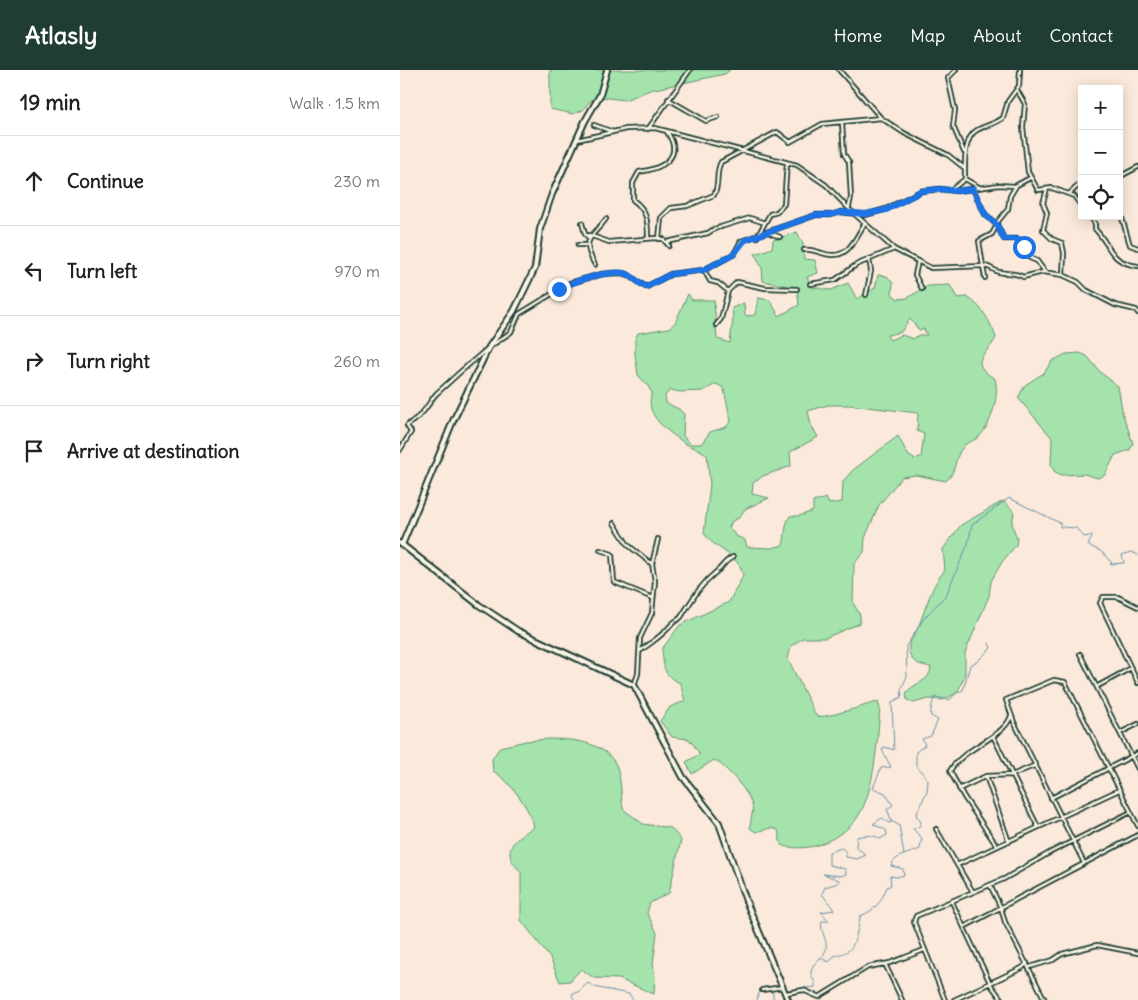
<!DOCTYPE html>
<html lang="en">
<head>
<meta charset="utf-8">
<style>
  :root { --surface:#fff; --page:#f2f2f2; --text:#222; --muted:#767676; --line:#e0e0e0; --accent:#1f3d34 }
  body { margin:0; font-family:Delius,sans-serif; background:var(--page); color:var(--text) }
  .controls { position:absolute; right:15px; top:15px; display:grid; overflow:hidden; border-radius:0px; box-shadow:0 2px 12px #0003 }
  .controls button { width:45px; height:45px; display:grid; place-items:center; padding:0; border:0; border-bottom:1px solid var(--line); background:var(--surface); color:var(--text); font:25px sans-serif }
  .stop { position:absolute; width:15px; height:15px; margin:-11px; border:4px solid #1a73e8; border-radius:50%; background:#fff }
  .stop.end { background:#1a73e8; border-color:#fff; box-shadow:0 1px 5px #0008 }
  .list { margin:0; padding:0; list-style:none }
  h2 { display:flex; justify-content:space-between; align-items:center; height:65px; margin:0; padding:0 20px; font-size:21px }
  h2 small { font-size:16px; font-weight:400; color:var(--muted) }
  .list li { display:grid; grid-template-columns:32px 1fr auto; gap:15px; align-items:center; box-sizing:border-box; height:90px; padding:0 20px; border-top:1px solid var(--line) }
  .list b { display:block; font-size:19px; white-space:nowrap }
  .list em { font-size:16px; font-style:normal; color:var(--muted) }
  .icon { flex:none; width:28px; height:28px; fill:none; stroke:currentColor; stroke-width:2; stroke-linecap:round; stroke-linejoin:round }
  .map { position:relative; flex:none; width:738px; height:930px; overflow:hidden }
  header { display:flex; align-items:center; gap:30px; box-sizing:border-box; height:70px; padding:0 25px; background:var(--accent); color:#fff }
  header strong { font-size:24px }
  nav { display:flex; gap:28px; margin-inline-start:auto; font-size:18px }
  main { display:flex }
  aside { flex:1; background:var(--surface) }
  .map>svg:first-child { display:block }
  .green { fill:#a4e4ac; stroke:#629070; fill-rule:evenodd }
  .lines { fill:none; stroke-linecap:round; stroke-linejoin:round }
  .stream { stroke:#6990a8; stroke-width:1 }
  .street-casing { stroke:#1f3d34; stroke-width:6 }
  .secondary-casing { stroke:#1f3d34; stroke-width:8 }
  .street { stroke:#fcf5e5; stroke-width:2.5 }
  .secondary { stroke:#fcf5e5; stroke-width:4 }
  .route { stroke:#1a73e8; stroke-width:6 }
</style>
</head>
<body>
<header>
<strong>Atlasly</strong>
<nav><a>Home</a><a>Map</a><a>About</a><a>Contact</a></nav>
</header>
<main>
<aside>
<h2>19 min<small>Walk · 1.5 km</small></h2>
<ul class="list">
<li><svg class="icon" aria-label="ahead" viewBox="0 0 24 24"><path d="M12 20V5M6 11l6-6 6 6"/></svg><div><b>Continue</b></div><em>230 m</em></li>
<li><svg class="icon" aria-label="left" viewBox="0 0 24 24"><path d="M17 20v-9H6M10 6l-5 5 5 5"/></svg><div><b>Turn left</b></div><em>970 m</em></li>
<li><svg class="icon" aria-label="right" viewBox="0 0 24 24"><path d="M7 20v-9h11M14 6l5 5-5 5"/></svg><div><b>Turn right</b></div><em>260 m</em></li>
<li><svg class="icon" aria-label="arrive" viewBox="0 0 24 24"><path d="M6 21V4h12l-3 4 3 4H6"/></svg><div><b>Arrive at destination</b></div></li>
</ul>
</aside>
<div class="map">
<svg width="738" height="930" viewBox="0 0 738 930">
  <rect width="100%" height="100%" fill="#fbeadb"/>
  <filter id="ink" filterUnits="userSpaceOnUse"><feTurbulence type="fractalNoise" baseFrequency=".02" numOctaves="2"/><feDisplacementMap in="SourceGraphic" scale="10" xChannelSelector="R" yChannelSelector="G"/><feConvolveMatrix kernelMatrix="1 2 1 2 8 2 1 2 1" color-interpolation-filters="sRGB"/></filter>
  <g filter="url(#ink)">
    <path class="green" d="M150 0H330L325 4 250 20 225 30 200 27 190 31 183 40 173 44 150 39Z
      M397 162 403 174 404 189 415 190 418 203 407 207 412 217 431 220 448 213 457 229 475 218 478 205 487 206 493 213 492 224 498 229 507 228 528 216 550 215 557 228 567 227C583 237 589 250 596 267 590 284 564 290 595 309 600 325 591 355 579 367 574 371 566 372 563 377 554 387 557 402 546 411L516 405 502 407 479 435 465 468 464 482 454 494 453 533 460 545V553L425 568H403L391 576 388 589 416 646C427 649 463 635 478 632L480 639C477 671 475 722 457 748 451 758 436 767 426 772 414 778 394 780 381 775L378 760 371 758 356 762 350 758C350 751 354 741 352 735 349 722 325 695 314 690L292 704 286 692 300 684 289 669 272 667 260 651 270 637 285 631 280 613C262 605 264 597 262 579L280 555 329 532 343 506C341 485 313 479 304 463L310 415 307 385C301 379 293 378 286 374 269 362 243 346 252 323L248 316 238 305 235 284V269L238 263 269 258 275 253 288 224 292 230H314L317 269 330 273 333 249 332 238 344 233 345 246 355 245 358 228 370 230 379 246 399 235 397 218 363 211 362 198 355 184 372 178 373 170ZM510 249 519 260 524 259 527 265H519L513 269 502 265 490 270 487 265 501 262ZM316 314 322 317 324 320 331 351 326 357 310 362 301 374H291L283 366 284 344 279 339 266 333 265 326 270 320 280 322 303 321ZM428 335H450L518 343 517 361 524 364 521 387 514 389 508 385 498 366 453 400 443 411 442 432 429 434 426 428 413 432V441L399 446H390C384 455 386 465 383 475L372 478 347 477 345 470 336 466 329 458 332 451 339 448 345 439 369 428 352 424 353 413 363 406 391 396 390 382 418 367 411 355 408 341Z
      M680 283 687 286 701 303 718 316 723 345 733 373 730 380 715 385 705 405 698 408 684 404 661 405 655 402 651 396 652 368 618 328 625 315 644 303 652 291 666 284Z
      M603 431 614 441 612 455 617 468 616 475 602 492 591 511 589 526 565 583V605L557 623 543 630 528 629 514 633 507 630 506 623C514 612 530 613 531 597 516 594 508 592 509 574 525 551 526 521 545 500L543 479 561 455Z
      M149 669C171 669 202 671 215 693 221 702 221 728 223 739L243 754 271 758 281 770 269 823 250 833 247 843 257 863 253 894 255 907 254 924 219 909 194 908 181 899 170 911 160 912 150 888 121 850V802C98 780 115 769 134 757 130 738 109 710 93 701L92 689 100 677 126 671Z"/>
    <g class="lines">
      <path class="stream" d="M493 752 499 755 504 785
        M420 888 429 892 434 886C452 881 452 880 457 862 458 857 460 852 460 846 475 841 481 832 487 817L491 815 490 806 497 807 504 805 503 799 491 796C495 784 511 784 520 779L522 768 513 759 520 756 521 752 516 745 527 721 528 710 516 695V682L525 675 522 669 531 666 538 650 531 646C530 640 532 633 535 627L550 630 556 623 563 620 570 595 578 591 591 578 589 573
        M366 920 373 923V930
        M385 920 415 917C416 911 411 908 411 902 412 891 424 889 426 879 428 869 419 861 422 851H429L421 842 434 840 422 824 425 817 438 813 439 810 423 804 441 806 446 804 445 799 429 795V782L442 778 446 782V787L457 789 466 785 456 777 457 767C465 765 474 764 480 769L487 765 486 760 473 754 482 748 489 753 492 752 487 739 493 735 485 723 473 718 481 698 491 697 482 680 484 677 494 680 492 632 502 627 501 620 507 606 506 576 525 547 546 525 568 474 572 455 609 428 660 453V457L676 458 684 467 693 465 688 475 702 482 712 493 710 494 724 493 722 485 731 482 738 485
        M382 922 383 930
        M175 930 172 926 173 923 178 922 188 913 194 917 229 924 233 930
        M357 930 359 923 362 921"/>
      <g class="street-casing">
        <path id="street" d="M439 0 481 48
          M556 0 548 8 555 40 553 56 564 82
          M617 20 625 34 623 57 628 102 638 120 652 118 674 126 682 137
          M268 29 306 51 318 47
          M442 53 444 84 449 92 451 127 449 137
          M194 55 213 62
          M248 59 290 0
          M177 70 226 59 255 58 397 95 426 115 450 140 494 179 531 198 583 196 579 171 592 164 597 155
          M719 107 738 97
          M579 117 565 109C565 95 563 68 577 60 586 55 595 54 603 48L608 31 619 16 620 0
          M573 119 585 144 597 155 604 169H618L630 188 637 191 645 202
          M647 119 643 133 647 143 643 160 652 169 662 173 664 183 663 205 678 212 686 220 715 235 736 240 738 243
          M551 120 565 109
          M669 124 682 112
          M719 138 730 175 738 178
          M690 146 695 154V159C712 177 709 192 738 196
          M182 153 185 164 189 168
          M596 154 608 139 610 126 616 116
          M370 163 380 167
          M189 165 209 172 256 168 263 169 269 176
          M357 167 370 144 377 142 384 134 387 93
          M248 168C248 151 247 140 233 130V113L239 102C261 99 285 88 267 62
          M259 169 261 148 271 138 287 136 314 125C320 115 315 102 321 92L377 62 390 72 422 54 481 48 504 63 548 85 563 97
          M267 172 308 163 314 159 350 148 365 153
          M178 175H188
          M404 180C411 179 415 181 422 183 448 192 454 170 465 153
          M518 191 515 205 522 219
          M195 195C180 168 192 168 206 149
          M304 200 310 211 318 213 328 221 337 212 365 218 397 219
          M585 208 583 196C591 196 592 200 599 202 607 204 615 202 623 207L643 202 663 205
          M410 214 435 210 456 195 494 179
          M466 225 471 201 469 189
          M316 255 321 249 328 221
          M91 276 111 262 119 244 170 213 202 204 219 203 227 204 246 217 271 204 304 200 334 184 341 171 416 145H431L441 142 465 145 486 139 521 121 540 119 557 121 599 115 615 116 630 108
          M0 380 11 362 7 356C10 352 15 350 19 346 26 340 30 331 36 324 52 309 69 294 87 279
          M214 453 228 475 252 494
          M200 480 212 484 214 512 253 528
          M738 537 718 527H703L700 533 738 613
          M240 581C253 571 261 567 272 554 274 551 279 550 281 547 292 530 300 515 316 502 323 497 324 491 333 487
          M680 584 738 699
          M234 615 238 604 240 568 252 543 255 511 252 494 258 469
          M698 616 731 598
          M720 663 738 654
          M593 666 638 757
          M586 706 609 772
          M559 719 586 706 612 705 636 695
          M651 728 738 683
          M536 759 573 822
          M597 776 564 727 550 701C563 677 604 668 611 646
          M684 793 614 652 606 630 654 610 665 612 738 756
          M557 795 719 720
          M590 815 601 838 605 852 645 930
          M552 832 591 915 602 930
          M564 857 738 765
          M485 894 502 930
          M630 897 653 890 662 884 697 875 738 883
          M362 920 383 917
          M387 923 403 920 419 927 468 897 490 893 524 880
          M545 930 514 852 516 846 604 809 651 782 731 742
          M554 930 622 898 627 893"/>
      </g>
      <g class="secondary-casing">
        <path id="secondary" d="M0 473 79 535 118 561 234 615 283 707 319 753 346 831 388 930
          M2 475 53 351 89 277 114 241 135 198 140 159 152 124 185 51 200 25 207 0"/>
      </g>
      <use href="#street" class="street"/>
      <use href="#secondary" class="secondary"/>
    </g>
  </g>
  <g class="lines" filter="url(#ink)">
    <path class="route" d="M159 219C172 212 213 198 227 204 234 207 239 214 246 217L271 204 304 200 334 184 345 170 416 145H431L441 142 466 144 486 140 521 121 540 119 557 121 573 119 585 144 597 155 604 169H618L624 177"/>
  </g>
</svg>
<div class="controls">
<button>+</button>
<button>−</button>
<button><svg class="icon" aria-label="locate" viewBox="0 0 24 24"><circle cx="12" cy="12" r="6"/><path d="M12 2v4M12 18v4M2 12h4M18 12h4"/></svg></button>
</div>
<div class="stop" style="left:624px;top:177px"></div>
<div class="stop end" style="left:159px;top:219px"></div>
</div>
</main>
</body>
</html>
